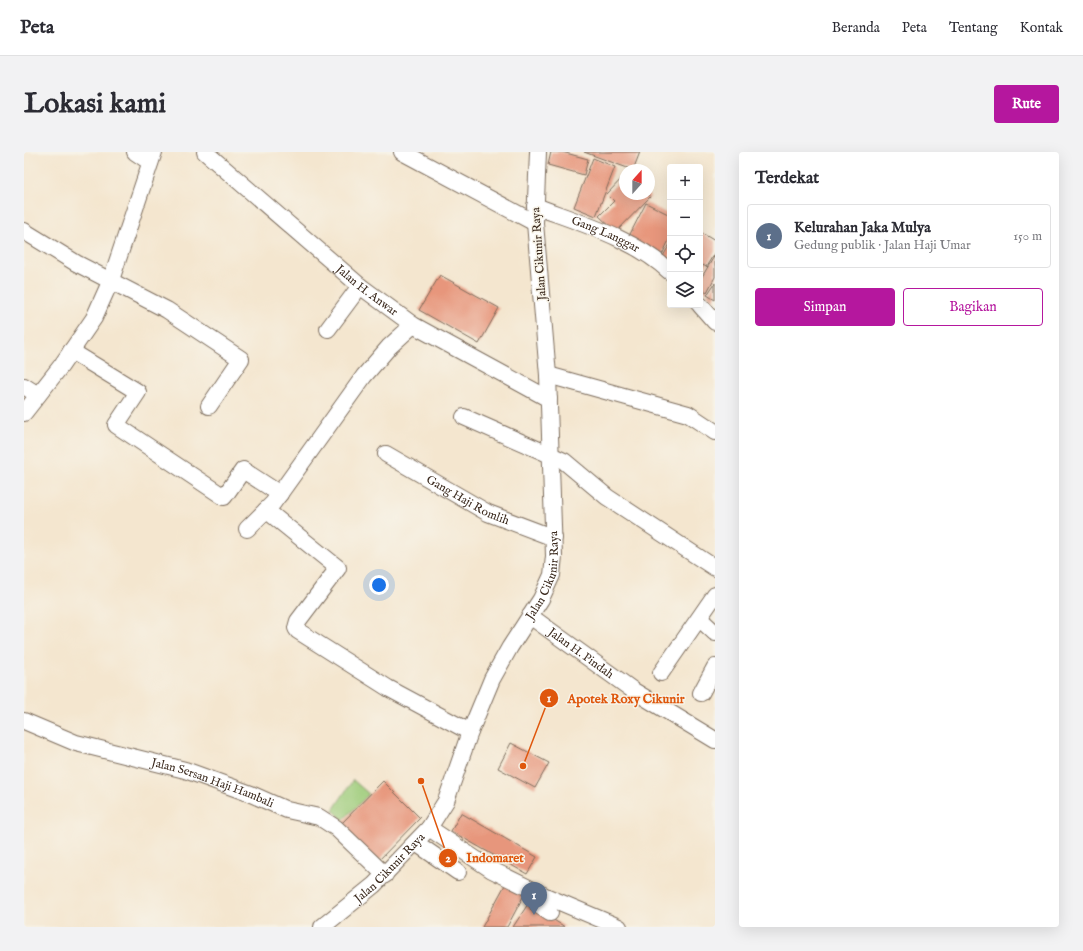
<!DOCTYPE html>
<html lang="id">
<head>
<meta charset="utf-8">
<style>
  :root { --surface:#fff; --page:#f2f2f3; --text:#2b2b33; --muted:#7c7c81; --line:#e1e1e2; --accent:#b5179e }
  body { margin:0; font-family:"IM FELL English",serif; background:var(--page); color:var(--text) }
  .controls { position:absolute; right:12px; top:12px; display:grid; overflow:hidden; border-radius:4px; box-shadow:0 4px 16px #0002 }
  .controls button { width:36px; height:36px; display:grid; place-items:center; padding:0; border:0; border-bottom:1px solid var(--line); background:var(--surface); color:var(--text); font:20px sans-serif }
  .compass { position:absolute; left:595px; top:12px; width:36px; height:36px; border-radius:50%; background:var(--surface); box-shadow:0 4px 16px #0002; rotate:21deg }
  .you { position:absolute; left:355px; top:433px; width:14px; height:14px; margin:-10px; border:3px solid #fff; border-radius:50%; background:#1a73e8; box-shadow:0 0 0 6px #1a73e833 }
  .badge { display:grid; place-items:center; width:26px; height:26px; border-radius:50%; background:var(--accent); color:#fff; font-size:13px; font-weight:700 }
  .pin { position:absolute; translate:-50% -33px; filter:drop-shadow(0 1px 2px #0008) }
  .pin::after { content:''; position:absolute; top:21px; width:14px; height:12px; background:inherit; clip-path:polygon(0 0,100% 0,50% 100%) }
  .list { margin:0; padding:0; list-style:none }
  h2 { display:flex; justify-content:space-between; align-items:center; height:52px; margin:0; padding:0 16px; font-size:17px }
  h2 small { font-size:13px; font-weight:400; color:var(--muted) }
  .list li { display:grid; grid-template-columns:26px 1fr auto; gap:12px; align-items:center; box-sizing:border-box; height:64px; margin:0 8px 8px; padding:0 8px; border:1px solid var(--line); border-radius:4px }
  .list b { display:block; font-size:15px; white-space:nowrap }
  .list p { margin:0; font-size:13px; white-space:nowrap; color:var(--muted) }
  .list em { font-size:13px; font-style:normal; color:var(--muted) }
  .actions { display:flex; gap:8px; padding:12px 16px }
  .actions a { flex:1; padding:9px 0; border:1px solid var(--accent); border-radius:4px; text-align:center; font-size:14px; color:var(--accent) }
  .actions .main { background:var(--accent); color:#fff }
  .icon { flex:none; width:22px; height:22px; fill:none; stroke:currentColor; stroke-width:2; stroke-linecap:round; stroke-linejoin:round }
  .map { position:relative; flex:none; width:691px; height:775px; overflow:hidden; border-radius:4px }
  header { display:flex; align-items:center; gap:24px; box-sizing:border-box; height:56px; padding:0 20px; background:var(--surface); border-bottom:1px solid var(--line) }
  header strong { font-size:19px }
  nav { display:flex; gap:22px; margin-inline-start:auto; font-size:14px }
  .intro { display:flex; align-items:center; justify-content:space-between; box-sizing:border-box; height:96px; padding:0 24px }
  h1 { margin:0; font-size:28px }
  .button { padding:10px 18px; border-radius:4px; background:var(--accent); color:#fff; font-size:14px; font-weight:700 }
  main { display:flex; gap:24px; padding:0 24px }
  aside { flex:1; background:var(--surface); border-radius:4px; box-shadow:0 4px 16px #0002 }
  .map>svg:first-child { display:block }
  .green { fill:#9ecc7a; stroke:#6c7b4c }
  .building { fill:#e7967b }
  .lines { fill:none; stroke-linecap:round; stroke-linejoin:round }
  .minor-casing { stroke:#7c6c5c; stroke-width:18 }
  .minor { stroke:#fff; stroke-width:16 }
  .labels { text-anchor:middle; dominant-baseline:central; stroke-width:3; stroke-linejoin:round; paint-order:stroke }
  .street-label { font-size:12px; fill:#3b2a1e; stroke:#f7f3e8 }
  .leader { fill:none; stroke:#df570d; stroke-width:1.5 }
  .callout-dot { fill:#df570d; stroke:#f7f3e8; stroke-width:1.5 }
  .mark-label { font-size:12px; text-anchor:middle; font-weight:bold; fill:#fff }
  .callout-label { font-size:13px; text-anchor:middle; font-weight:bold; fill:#df570d; stroke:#f7f3e8; stroke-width:3; stroke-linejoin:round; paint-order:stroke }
</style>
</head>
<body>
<header>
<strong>Peta</strong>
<nav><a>Beranda</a><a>Peta</a><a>Tentang</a><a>Kontak</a></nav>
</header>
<div class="intro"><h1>Lokasi kami</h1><a class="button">Rute</a></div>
<main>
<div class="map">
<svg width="691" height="775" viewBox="0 0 691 775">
  <rect width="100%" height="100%" fill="#f7f3e8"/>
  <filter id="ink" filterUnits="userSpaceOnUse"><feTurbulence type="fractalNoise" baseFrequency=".025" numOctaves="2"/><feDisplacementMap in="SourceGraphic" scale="8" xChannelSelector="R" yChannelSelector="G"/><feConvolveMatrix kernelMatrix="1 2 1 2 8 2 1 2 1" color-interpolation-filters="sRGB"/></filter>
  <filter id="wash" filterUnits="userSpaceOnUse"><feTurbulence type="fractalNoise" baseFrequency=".012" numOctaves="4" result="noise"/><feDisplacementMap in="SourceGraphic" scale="16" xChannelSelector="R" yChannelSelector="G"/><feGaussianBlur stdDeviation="0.9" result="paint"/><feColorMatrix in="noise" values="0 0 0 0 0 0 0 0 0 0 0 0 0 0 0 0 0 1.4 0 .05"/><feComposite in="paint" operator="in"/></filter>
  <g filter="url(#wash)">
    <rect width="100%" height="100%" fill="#f4e6cf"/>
    <path class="green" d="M329 628 345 642 319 668 309 658Z"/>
    <g id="blocks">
      <path class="building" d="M527 0H538L564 7 560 23 524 13Z
        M560 0H616L609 18Z
        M569 6 591 15 572 64 550 55Z
        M601 23V42H624L626 45 592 80 575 64 590 49 583 42Z
        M622 51 646 63V86L637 105 603 88Z
        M676 80 691 89V100L682 115 679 113 676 120Z
        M646 92V111L638 106Z
        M691 103V125L683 140 676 136V128Z
        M416 123 475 156 455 192 395 158Z
        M691 131V148L683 143Z
        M487 591 525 611 511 636 474 616Z
        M359 629 396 666 352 711 315 674Z
        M437 661 513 705 503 722 427 679Z
        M481 733 500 743 483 775H458Z
        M504 752 541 775H489Z"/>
    </g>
  </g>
  <g filter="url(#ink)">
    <use href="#blocks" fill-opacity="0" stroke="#7c6c5c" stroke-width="1"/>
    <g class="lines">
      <g class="minor-casing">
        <g id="minor">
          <path d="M111 0 126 10"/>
          <path id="s1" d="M181 0 336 134 389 173 525 247"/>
          <path d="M378 0 511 71"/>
          <path id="s2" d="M511 54C556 71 610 86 646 120"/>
          <path d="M0 79 52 111 143 158 217 207 185 254"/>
          <path d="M676 153 691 170"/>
          <path d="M304 177 336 134"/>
          <path d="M47 199 114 240 92 273 200 345 219 318 256 342"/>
          <path d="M524 223 664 262 691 280"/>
          <path d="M0 234 14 243"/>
          <path d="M0 261 37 214 70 166 87 128 130 0"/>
          <path d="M440 265 540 309 583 345 691 416"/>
          <path id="s3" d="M362 302 464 361 530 386"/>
          <path d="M242 358 314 416 274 469 272 476 274 479 364 536 446 580"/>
          <path d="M223 377 249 351 340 224 365 195 389 173"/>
          <path id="s4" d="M506 464 610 539 691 588"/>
          <path d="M676 467 691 481"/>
          <path d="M637 521 691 443"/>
          <path d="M677 541 691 515"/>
          <path id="s5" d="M0 569 52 591 161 618 227 642 263 658 295 665 312 676 361 723"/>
          <path d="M405 676 468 718 519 743 595 775"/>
          <path d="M392 691 434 720"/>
          <path d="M519 743 514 753 526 761"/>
          <path id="s6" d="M298 775 350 733 405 676 422 649 446 580 468 527 486 495 517 447 528 423 530 404 524 223 511 71 514 0"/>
        </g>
      </g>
      <use href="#minor" class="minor"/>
    </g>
  </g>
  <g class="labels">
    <g class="street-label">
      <text stroke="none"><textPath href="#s2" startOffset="76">Gang Langgar</textPath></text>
      <text transform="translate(515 102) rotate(-94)">Jalan Cikunir Raya</text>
      <text stroke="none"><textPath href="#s1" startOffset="213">Jalan H. Anwar</textPath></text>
      <text stroke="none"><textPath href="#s3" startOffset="94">Gang Haji Romlih</textPath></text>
      <text stroke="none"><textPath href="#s6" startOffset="426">Jalan Cikunir Raya</textPath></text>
      <text stroke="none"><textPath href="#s4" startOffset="63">Jalan H. Pindah</textPath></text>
      <text stroke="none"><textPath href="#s5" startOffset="199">Jalan Sersan Haji Hambali</textPath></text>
      <text stroke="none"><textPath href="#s6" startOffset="90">Jalan Cikunir Raya</textPath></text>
    </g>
  </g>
  <path class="leader" d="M499 614L525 546M397 629L424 706"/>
  <g class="callout-dot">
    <circle cx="499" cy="614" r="4"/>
    <circle cx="397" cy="629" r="4"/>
    <circle cx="525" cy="546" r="10"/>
    <circle cx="424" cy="706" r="10"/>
  </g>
  <g class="mark-label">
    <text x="525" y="550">1</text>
    <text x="424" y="710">2</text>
  </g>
  <g class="callout-label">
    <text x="602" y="551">Apotek Roxy Cikunir</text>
    <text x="471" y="710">Indomaret</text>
  </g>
</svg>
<div class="controls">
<button>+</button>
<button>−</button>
<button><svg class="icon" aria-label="locate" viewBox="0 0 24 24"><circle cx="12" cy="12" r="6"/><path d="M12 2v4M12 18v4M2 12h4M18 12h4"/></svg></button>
<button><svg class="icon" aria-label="layers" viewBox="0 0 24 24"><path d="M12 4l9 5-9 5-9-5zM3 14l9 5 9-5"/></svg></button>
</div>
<svg class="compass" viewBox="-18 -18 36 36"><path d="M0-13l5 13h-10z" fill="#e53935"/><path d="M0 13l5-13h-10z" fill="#7c7c81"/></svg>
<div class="you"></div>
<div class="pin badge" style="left:510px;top:763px;background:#5c6f8a">1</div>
</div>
<aside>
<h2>Terdekat<small></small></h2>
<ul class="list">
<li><span class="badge" style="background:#5c6f8a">1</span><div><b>Kelurahan Jaka Mulya</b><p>Gedung publik · Jalan Haji Umar</p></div><em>150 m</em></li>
</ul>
<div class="actions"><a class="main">Simpan</a><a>Bagikan</a></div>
</aside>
</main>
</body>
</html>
